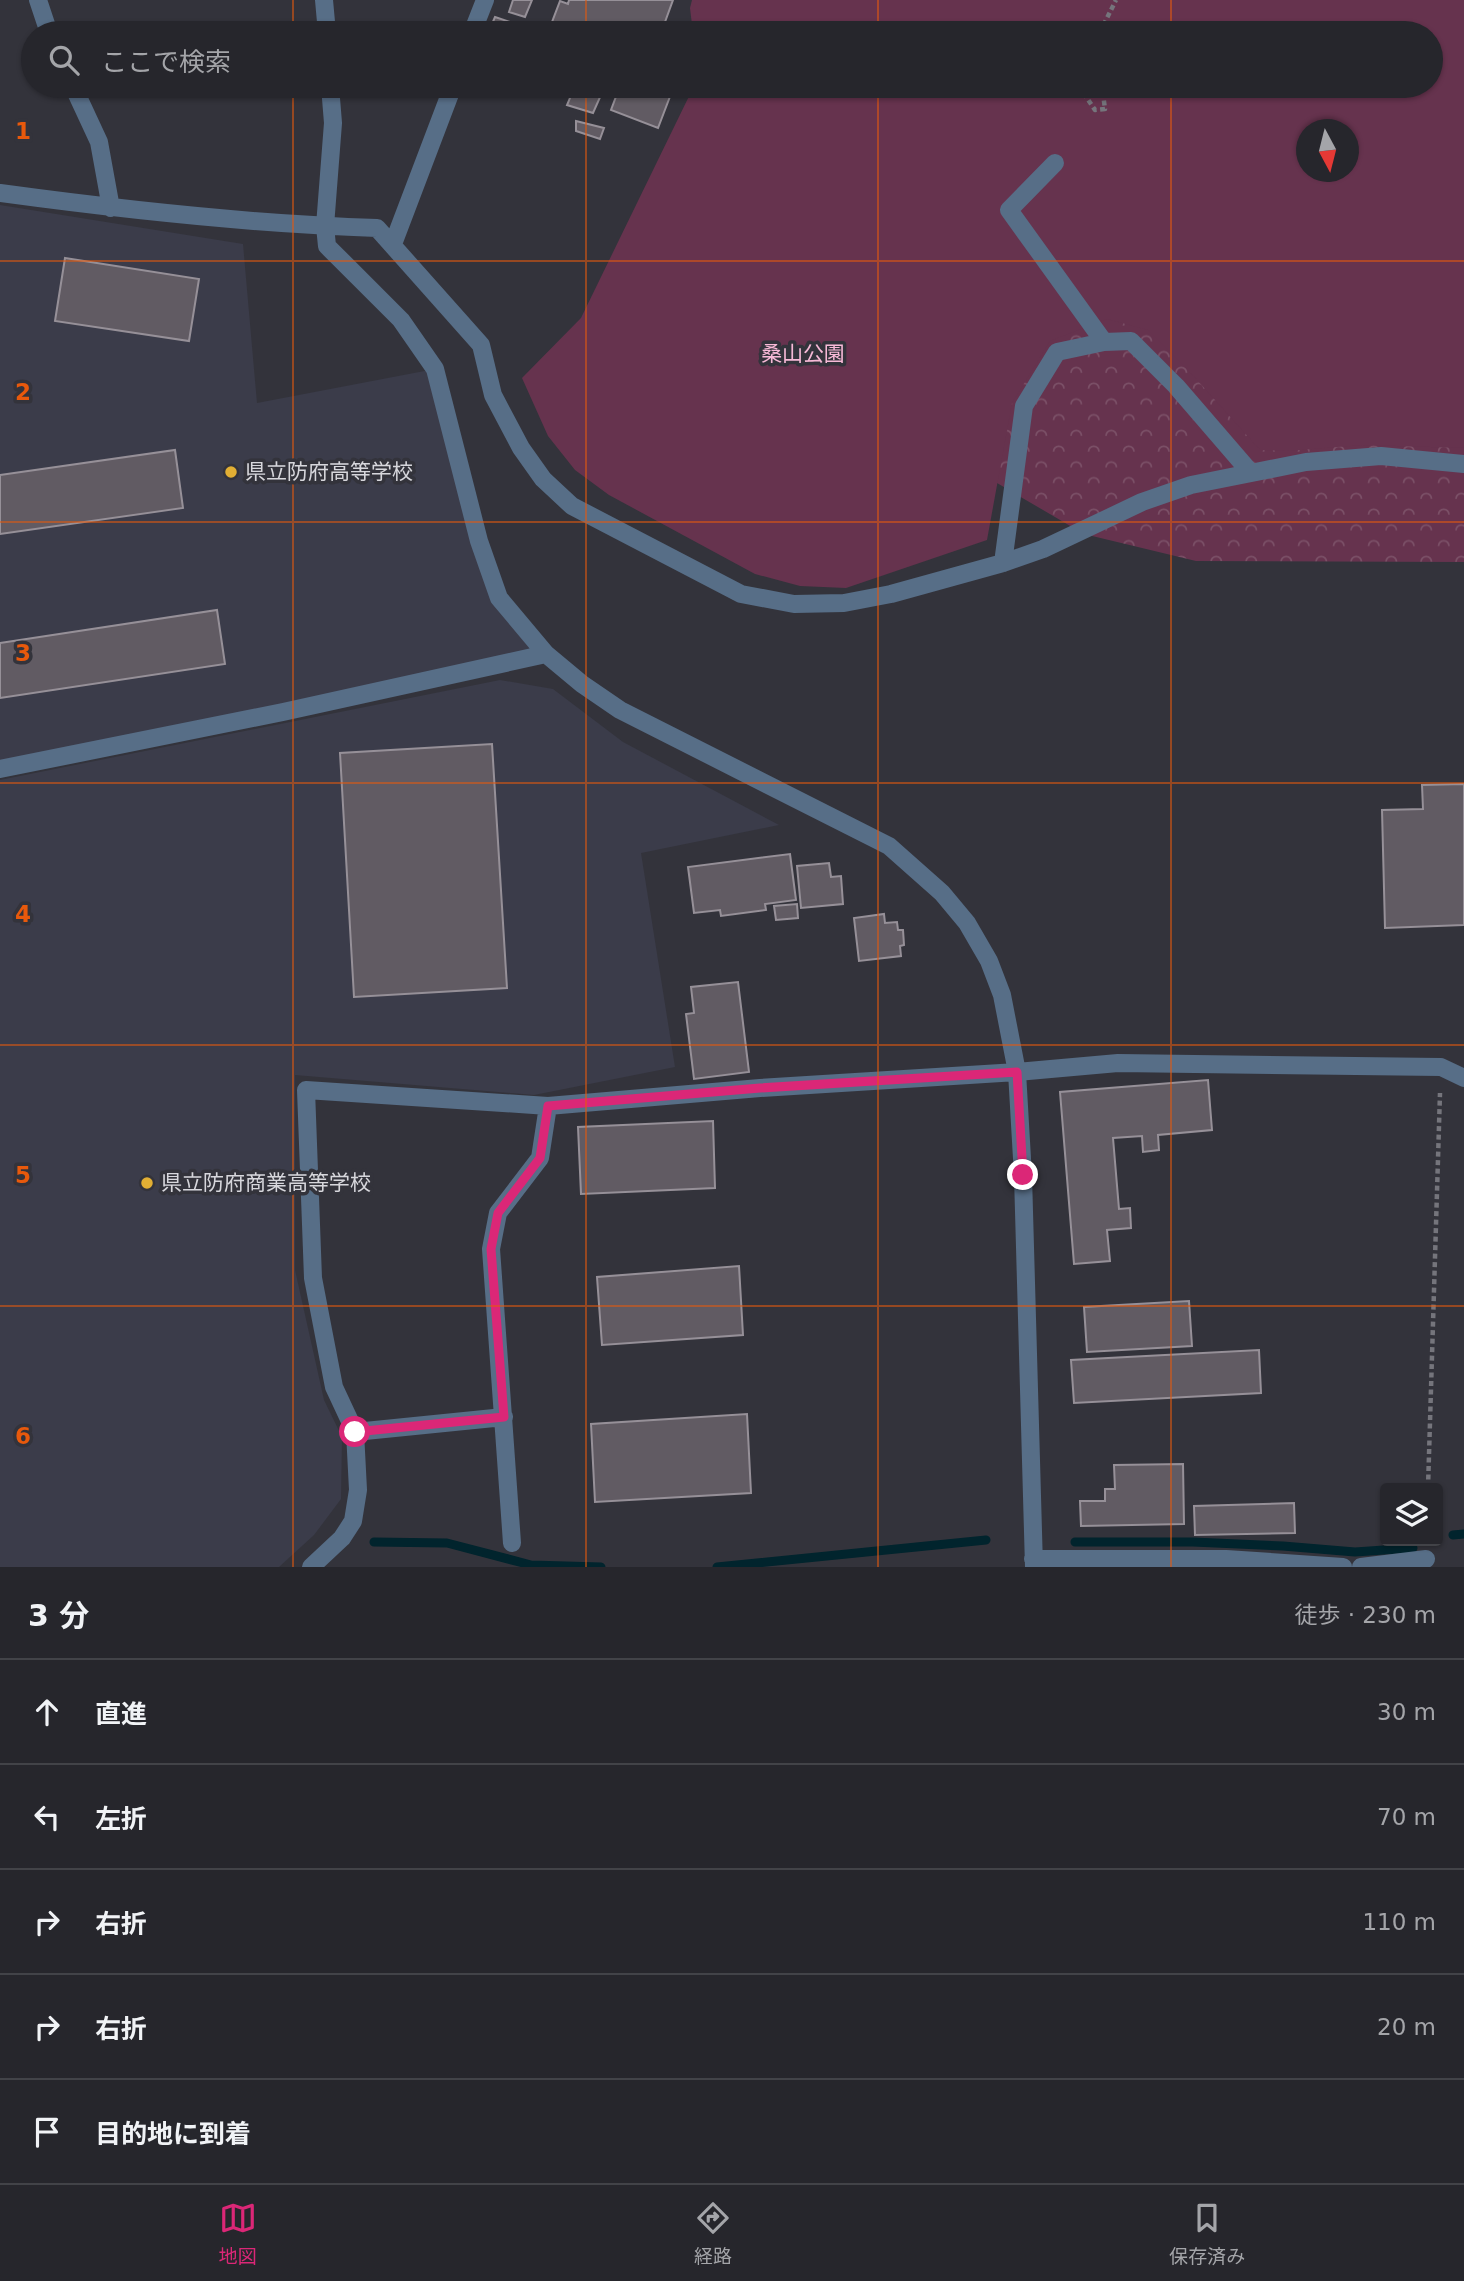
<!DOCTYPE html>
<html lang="ja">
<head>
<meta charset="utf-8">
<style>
  :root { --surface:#26262c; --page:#323238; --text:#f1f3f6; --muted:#a4a5a9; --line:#424348; --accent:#db2777 }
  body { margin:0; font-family:"DejaVu Sans","Noto Sans JP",sans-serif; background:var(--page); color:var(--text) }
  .controls { position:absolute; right:21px; bottom:21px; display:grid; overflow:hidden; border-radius:7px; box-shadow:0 2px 5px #0004 }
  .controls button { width:63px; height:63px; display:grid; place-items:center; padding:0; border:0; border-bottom:2px solid var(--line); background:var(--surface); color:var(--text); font:35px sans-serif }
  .compass { position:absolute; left:1296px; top:119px; width:63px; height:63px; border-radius:50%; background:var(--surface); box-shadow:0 2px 5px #0004; rotate:173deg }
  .stop { position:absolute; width:21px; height:21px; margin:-16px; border:5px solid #db2777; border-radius:50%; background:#fff }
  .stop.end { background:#db2777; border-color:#fff; box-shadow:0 2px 7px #0008 }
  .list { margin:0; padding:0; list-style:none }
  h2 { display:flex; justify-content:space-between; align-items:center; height:91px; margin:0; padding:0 28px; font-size:30px }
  h2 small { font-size:23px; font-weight:400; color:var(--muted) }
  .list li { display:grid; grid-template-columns:46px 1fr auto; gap:21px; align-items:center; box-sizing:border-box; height:105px; padding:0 28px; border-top:2px solid var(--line) }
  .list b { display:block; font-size:26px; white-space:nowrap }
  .list em { font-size:23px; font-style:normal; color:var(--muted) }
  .icon { flex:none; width:38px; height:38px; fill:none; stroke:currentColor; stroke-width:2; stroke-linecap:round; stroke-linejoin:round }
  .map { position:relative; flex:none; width:1464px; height:1567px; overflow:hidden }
  .search { position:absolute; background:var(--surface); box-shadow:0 2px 5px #0004; left:21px; right:21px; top:21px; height:77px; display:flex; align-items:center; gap:18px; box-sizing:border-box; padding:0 24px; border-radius:38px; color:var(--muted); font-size:26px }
  .sheet { height:616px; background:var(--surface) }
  nav { display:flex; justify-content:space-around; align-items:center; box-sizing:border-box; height:98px; border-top:2px solid var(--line); background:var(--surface); font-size:19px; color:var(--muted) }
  nav a { display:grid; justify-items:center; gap:4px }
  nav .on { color:var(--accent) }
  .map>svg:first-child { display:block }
  .built { fill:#3b3c4a }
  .forest { fill:url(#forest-crowns); fill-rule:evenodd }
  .park { fill:#66334e; fill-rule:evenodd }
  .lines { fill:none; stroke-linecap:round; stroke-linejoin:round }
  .stream { stroke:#01242d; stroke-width:9 }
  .building { fill:#615b63; stroke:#969098; stroke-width:2 }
  .path { stroke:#75757c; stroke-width:4.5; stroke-dasharray:5 3.5; stroke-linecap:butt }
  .minor { stroke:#576e87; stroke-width:18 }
  .route { stroke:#db2777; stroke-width:9 }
  .grid { fill:none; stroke:#e8590c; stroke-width:2; stroke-opacity:0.55 }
  .poi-dot { fill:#e2af34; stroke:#33333b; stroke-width:2.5 }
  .labels { text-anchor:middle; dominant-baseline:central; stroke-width:7; stroke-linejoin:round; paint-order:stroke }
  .park-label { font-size:21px; fill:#f7b9d7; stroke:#33333b }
  .poi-label { font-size:21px; fill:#d7d7dc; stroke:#33333b; text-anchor:start }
  .grid-label { font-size:23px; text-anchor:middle; font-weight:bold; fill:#e8590c; stroke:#33333b; stroke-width:7; stroke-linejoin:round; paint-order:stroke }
</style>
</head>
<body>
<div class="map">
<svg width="1464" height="1567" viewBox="0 0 1464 1567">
  <defs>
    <pattern id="forest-crowns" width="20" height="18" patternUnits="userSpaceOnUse" patternTransform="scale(1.75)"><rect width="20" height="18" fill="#66334e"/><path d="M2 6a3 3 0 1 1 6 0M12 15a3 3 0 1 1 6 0" fill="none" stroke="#7b5067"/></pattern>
  </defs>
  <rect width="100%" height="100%" fill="#33333b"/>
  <path class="built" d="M0 205 243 244 257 403 435 369 499 598 546 654 0 769Z
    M500 680 553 689 623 742 779 825 641 853 675 1067 534 1095 295 1075V1270L324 1400 342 1437 341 1499 314 1535 279 1567H0V780Z"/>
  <path class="forest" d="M1464 0V562L1196 561 1084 534 857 401 706 142 1431 86V33ZM1306 130H1348V172H1306Z"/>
  <path class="park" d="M692 0H1464V448L1362 445 1287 451 1260 450 1189 371 1148 330 1107 319 1050 341 1012 403 987 540 846 588 800 586 755 574 609 495 575 470 548 436 522 378 581 318 694 86H1431V33H693L690 8ZM1306 130H1348V172H1306Z"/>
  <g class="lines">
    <path class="stream" d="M1453 1535 1464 1534
      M374 1542 447 1543 531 1565 601 1567
      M1075 1542H1193L1283 1546 1355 1552 1413 1548
      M717 1567 986 1540"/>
  </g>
  <path class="building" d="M513 0H532L525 17 509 12Z
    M569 0H673L661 33 650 28 648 33H558L549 30 560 1 568 4Z
    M495 17 513 23 509 33H488Z
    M575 86H605L593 113 567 105Z
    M620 86H674L658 128 611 110Z
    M576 121 604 128 600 139 576 131Z
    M65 258 199 279 189 341 55 321Z
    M175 450 183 508 0 534V475Z
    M217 610 225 664 0 698V643Z
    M492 744 507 988 354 997 340 753Z
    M1464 784V925L1385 928 1382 810 1423 809 1422 785Z
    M790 854 796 900 765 904 766 910 721 916 720 910 694 913 688 867Z
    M829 863 831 877 841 876 843 904 801 908 797 866Z
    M797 904 798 918 776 920 774 906Z
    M884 914 885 923 897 922 898 930H903L904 945 900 946 901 956 859 961 854 918Z
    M738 982 749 1072 694 1079 686 1014 694 1013 691 987Z
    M1208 1080 1212 1130 1158 1135 1159 1150 1143 1152 1142 1136 1113 1138 1119 1209 1130 1208 1131 1228 1107 1230 1110 1261 1074 1264 1060 1092Z
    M713 1121 715 1188 581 1194 578 1127Z
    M739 1266 743 1335 602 1345 597 1277Z
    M1189 1301 1192 1346 1087 1352 1084 1307Z
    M1259 1350 1261 1393 1074 1403 1071 1360Z
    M747 1414 751 1493 595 1502 591 1424Z
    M1183 1464 1184 1524 1081 1526 1080 1501H1105V1489H1115L1114 1465Z
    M1294 1503 1295 1533 1195 1535 1194 1506Z"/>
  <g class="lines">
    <path class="path" d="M1102 33V28L1116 0
      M1079 86 1095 110 1105 109 1102 86
      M1024 96 1027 86
      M1428 1488 1440 1093"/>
    <path class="minor" d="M38 0 49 33
      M324 0 327 33
      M472 33 485 0
      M73 86 99 142 111 208
      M330 86 333 123 325 226 327 246 401 320 435 369 479 541 499 598 546 654 582 684 620 710 889 846 942 893 967 923 989 961 1002 995 1017 1072 1023 1176 1034 1567
      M1055 163 1009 210 1104 342
      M0 193C125 210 251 224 377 228L481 345 493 395 521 448 543 479 572 506 741 594 794 604 844 603 891 594 1003 563 1043 549 1142 502 1191 485 1306 462 1381 456 1464 464
      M393 244 453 86
      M1003 563 1024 406 1057 352 1104 342 1131 341 1176 386 1251 473
      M0 769 283 712 546 654
      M355 1432 504 1417
      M512 1543 491 1249 498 1213 540 1158 548 1106
      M1033 1559H1226L1343 1567
      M311 1567 342 1538 353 1521 358 1490 355 1432 334 1387 313 1278 306 1090 548 1106 760 1088 1017 1072 1118 1063 1441 1067 1464 1078
      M1361 1567 1426 1559"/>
  </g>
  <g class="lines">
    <path class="route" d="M355 1432 504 1417 491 1249 498 1213 540 1158 548 1106 760 1088 1017 1072 1023 1175"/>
  </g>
  <path class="grid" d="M293 0V33M586 0V33M878 0V33M1171 0V33M293 86V1567M586 86V1567M878 86V1567M1171 86V1567M0 261H1464M0 522H1464M0 783H1464M0 1045H1464M0 1306H1464"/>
  <g class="poi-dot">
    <circle cx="231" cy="472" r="7"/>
    <circle cx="147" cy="1183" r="7"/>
  </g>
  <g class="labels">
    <g class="park-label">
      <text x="803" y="354">桑山公園</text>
    </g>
    <g class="poi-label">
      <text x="245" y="472">県立防府高等学校</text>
      <text x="161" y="1183">県立防府商業高等学校</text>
    </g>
  </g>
  <g class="grid-label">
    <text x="23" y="139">1</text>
    <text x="23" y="400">2</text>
    <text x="23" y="661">3</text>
    <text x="23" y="922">4</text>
    <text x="23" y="1183">5</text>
    <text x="23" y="1444">6</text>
  </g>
</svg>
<div class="controls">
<button><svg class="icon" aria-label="layers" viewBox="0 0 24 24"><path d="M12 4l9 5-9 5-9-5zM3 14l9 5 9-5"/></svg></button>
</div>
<svg class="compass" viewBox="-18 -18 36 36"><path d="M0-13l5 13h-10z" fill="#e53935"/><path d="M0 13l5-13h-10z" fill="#a4a5a9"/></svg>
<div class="stop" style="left:355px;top:1432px"></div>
<div class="stop end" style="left:1023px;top:1175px"></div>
<div class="search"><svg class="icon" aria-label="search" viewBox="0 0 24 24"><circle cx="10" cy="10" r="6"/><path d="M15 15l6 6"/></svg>ここで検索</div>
</div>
<section class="sheet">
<h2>3 分<small>徒歩 · 230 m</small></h2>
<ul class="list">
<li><svg class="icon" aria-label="ahead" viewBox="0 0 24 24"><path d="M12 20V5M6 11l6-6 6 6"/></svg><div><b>直進</b></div><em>30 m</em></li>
<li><svg class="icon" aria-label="left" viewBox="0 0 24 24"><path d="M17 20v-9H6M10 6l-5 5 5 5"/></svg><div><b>左折</b></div><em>70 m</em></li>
<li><svg class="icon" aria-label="right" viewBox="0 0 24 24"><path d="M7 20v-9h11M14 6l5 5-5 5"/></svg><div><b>右折</b></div><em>110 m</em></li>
<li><svg class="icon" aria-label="right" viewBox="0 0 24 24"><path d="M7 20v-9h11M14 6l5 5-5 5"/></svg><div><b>右折</b></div><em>20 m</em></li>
<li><svg class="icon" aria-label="arrive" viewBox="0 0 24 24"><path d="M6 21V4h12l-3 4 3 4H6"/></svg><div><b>目的地に到着</b></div></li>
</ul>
</section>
<nav>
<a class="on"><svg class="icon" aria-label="map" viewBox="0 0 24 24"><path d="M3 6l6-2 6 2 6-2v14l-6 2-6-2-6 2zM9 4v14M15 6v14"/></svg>地図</a>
<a><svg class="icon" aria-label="directions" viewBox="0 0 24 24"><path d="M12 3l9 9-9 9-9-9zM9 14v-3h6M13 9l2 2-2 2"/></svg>経路</a>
<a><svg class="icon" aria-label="saved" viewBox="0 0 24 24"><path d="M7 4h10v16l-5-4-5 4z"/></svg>保存済み</a>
</nav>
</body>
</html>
